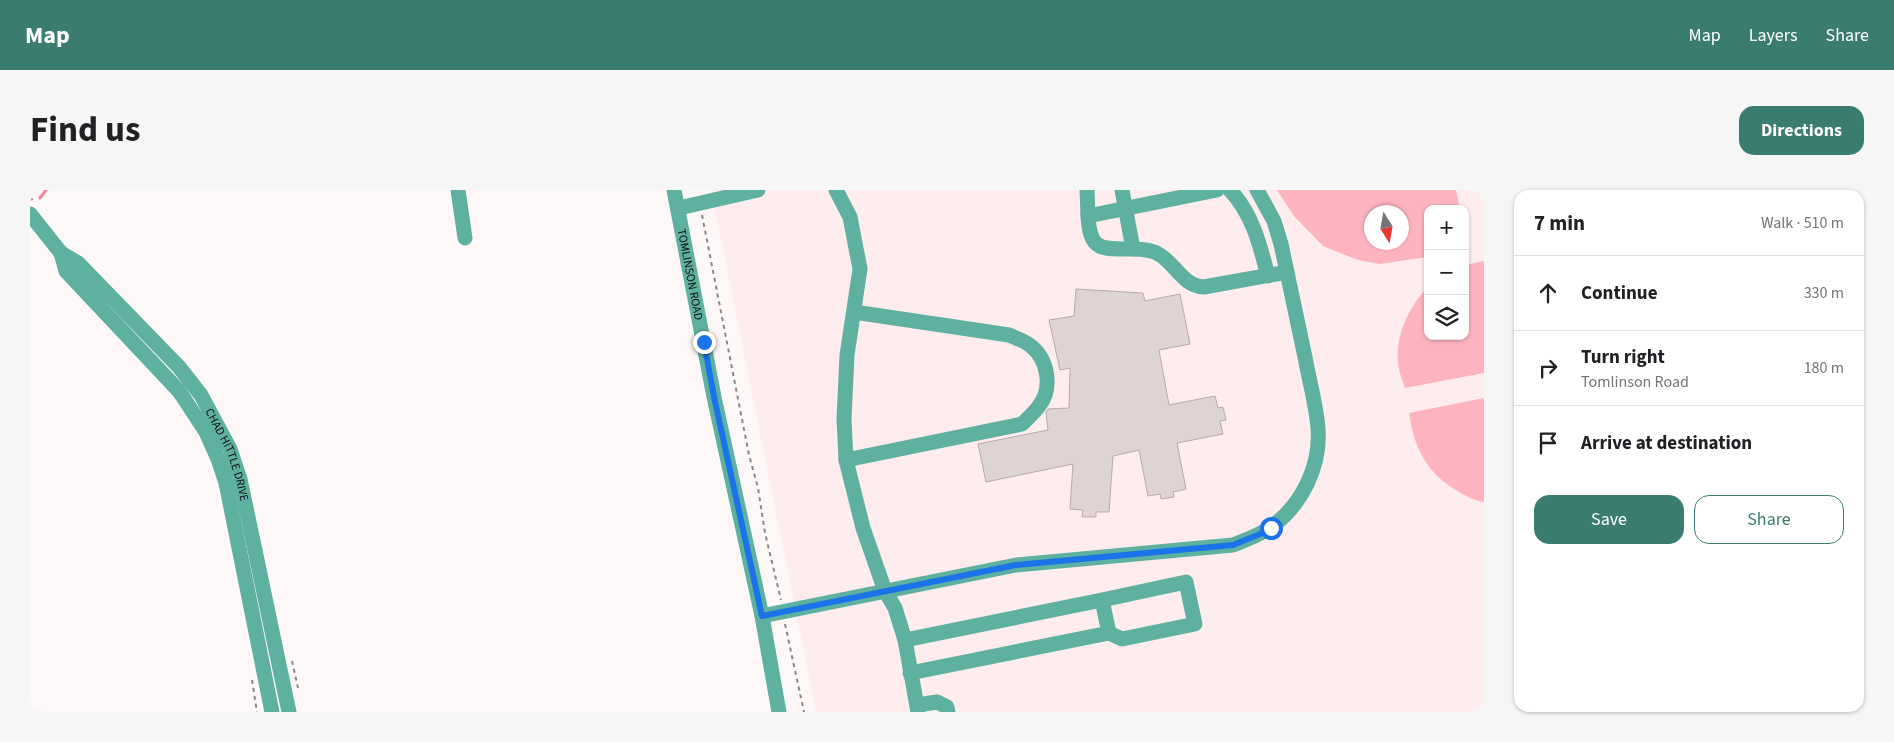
<!DOCTYPE html>
<html lang="en">
<head>
<meta charset="utf-8">
<style>
  :root { --surface:#fff; --page:#f6f6f6; --text:#202124; --muted:#757577; --line:#e0e0e0; --accent:#3a7d70 }
  body { margin:0; font-family:"Source Sans 3",sans-serif; background:var(--page); color:var(--text) }
  .controls { position:absolute; right:15px; top:15px; display:grid; overflow:hidden; border-radius:10px; box-shadow:0 1px 4px #0004 }
  .controls button { width:45px; height:45px; display:grid; place-items:center; padding:0; border:0; border-bottom:1px solid var(--line); background:var(--surface); color:var(--text); font:25px sans-serif }
  .compass { position:absolute; left:1334px; top:15px; width:45px; height:45px; border-radius:50%; background:var(--surface); box-shadow:0 1px 4px #0004; rotate:169deg }
  .stop { position:absolute; width:15px; height:15px; margin:-11px; border:4px solid #1a73e8; border-radius:50%; background:#fff }
  .stop.end { background:#1a73e8; border-color:#fff; box-shadow:0 1px 5px #0008 }
  .list { margin:0; padding:0; list-style:none }
  h2 { display:flex; justify-content:space-between; align-items:center; height:65px; margin:0; padding:0 20px; font-size:21px }
  h2 small { font-size:16px; font-weight:400; color:var(--muted) }
  .list li { display:grid; grid-template-columns:32px 1fr auto; gap:15px; align-items:center; box-sizing:border-box; height:75px; padding:0 20px; border-top:1px solid var(--line) }
  .list b { display:block; font-size:19px; white-space:nowrap }
  .list p { margin:0; font-size:16px; white-space:nowrap; color:var(--muted) }
  .list em { font-size:16px; font-style:normal; color:var(--muted) }
  .actions { display:flex; gap:10px; padding:15px 20px }
  .actions a { flex:1; padding:11px 0; border:1px solid var(--accent); border-radius:15px; text-align:center; font-size:18px; color:var(--accent) }
  .actions .main { background:var(--accent); color:#fff }
  .icon { flex:none; width:28px; height:28px; fill:none; stroke:currentColor; stroke-width:2; stroke-linecap:round; stroke-linejoin:round }
  .map { position:relative; flex:none; width:1454px; height:522px; overflow:hidden; border-radius:15px }
  header { display:flex; align-items:center; gap:30px; box-sizing:border-box; height:70px; padding:0 25px; background:var(--accent); color:#fff }
  header strong { font-size:24px }
  nav { display:flex; gap:28px; margin-inline-start:auto; font-size:18px }
  .intro { display:flex; align-items:center; justify-content:space-between; box-sizing:border-box; height:120px; padding:0 30px }
  h1 { margin:0; font-size:35px }
  .button { padding:12px 22px; border-radius:15px; background:var(--accent); color:#fff; font-size:18px; font-weight:700 }
  main { display:flex; gap:30px; padding:0 30px }
  aside { flex:1; background:var(--surface); border-radius:15px; box-shadow:0 1px 4px #0004 }
  .map>svg:first-child { display:block }
  .built { fill:#feecee; fill-rule:evenodd }
  .green { fill:#fdb4be; fill-rule:evenodd }
  .lines { fill:none; stroke-linecap:round; stroke-linejoin:round }
  .stream { stroke:#f18899; stroke-width:3 }
  .building { fill:#dfd3d4; stroke:#b7abac }
  .path { stroke:#8b8686; stroke-width:2; stroke-dasharray:4 4; stroke-linecap:butt }
  .minor { stroke:#5eb1a0; stroke-width:15 }
  .route { stroke:#1a73e8; stroke-width:6 }
  .labels { text-anchor:middle; dominant-baseline:central; stroke-width:4; stroke-linejoin:round; paint-order:stroke }
  .street-label { font-size:12px; fill:#120e0f; stroke:#fff }
</style>
</head>
<body>
<header>
<strong>Map</strong>
<nav><a>Map</a><a>Layers</a><a>Share</a></nav>
</header>
<div class="intro"><h1>Find us</h1><a class="button">Directions</a></div>
<main>
<div class="map">
<svg width="1454" height="522" viewBox="0 0 1454 522">
  <rect width="100%" height="100%" fill="#fef7f7"/>
  <path class="built" d="M681 0H1454V522H786ZM1398 19H1435V146H1398ZM1342 22H1372V52H1342Z"/>
  <path class="green" d="M1247 0H1426L1430 19H1398V67L1349 74 1328 70 1293 56 1264 26ZM1372 22V52H1342V22Z
    M1454 71V183L1375 198C1373 192 1370 185 1369 179 1363 150 1378 117 1398 97V146H1435V75Z
    M1454 208V312C1445 311 1436 306 1429 302 1397 284 1384 258 1379 223Z"/>
  <g class="lines">
    <path class="stream" d="M10 8 16 0"/>
  </g>
  <path class="building" d="M1046 99 1113 103 1115 111 1150 104 1160 154 1129 160 1139 215 1185 206 1188 218 1193 217 1196 230 1190 231 1193 244 1147 253 1156 299 1143 302 1144 307 1131 309 1130 304 1118 306 1109 260 1083 266 1079 322H1066V327H1052L1053 320 1040 319 1043 274 956 292 948 254 1018 240 1016 222 1018 219 1039 218 1040 178 1030 180 1019 130 1044 126Z"/>
  <g class="lines">
    <path class="path" d="M0 7 5 13
      M672 25 719 265 728 298 735 343 751 410
      M755 434 774 522
      M262 471 268 498
      M222 490 227 522"/>
    <g class="minor">
      <path d="M428 0 435 48"/>
      <path id="s1" d="M644 0 684 207 732 426 749 522"/>
      <path d="M806 0 820 27 830 79 817 165 814 229 816 270 833 338 855 401 865 418 875 450 888 522"/>
      <path d="M1057 0 1058 26"/>
      <path d="M1092 0 1103 59C1111 59 1123 60 1130 65 1146 75 1153 96 1174 97L1257 82"/>
      <path d="M1200 0C1222 23 1230 55 1238 86"/>
      <path d="M649 18 728 0"/>
      <path d="M0 24 31 63 36 81 149 201 176 242 188 269 196 293 242 522"/>
      <path d="M1103 59C1072 59 1060 62 1058 26L1187 0"/>
      <path id="s2" d="M31 63 48 73 149 177 171 205 200 259 210 289 259 522"/>
      <path d="M816 270 992 234C998 228 1004 223 1009 216 1023 198 1018 170 1001 156 995 151 986 148 979 145L824 122"/>
      <path d="M1072 410 1156 392 1165 434 1092 449 1079 443"/>
      <path d="M732 426 986 375 1203 355C1216 350 1230 345 1241 337 1272 315 1291 276 1288 238 1286 214 1279 190 1275 167 1267 129 1259 92 1251 54L1244 31 1227 0"/>
      <path d="M875 450 1072 410 1079 443 880 483"/>
      <path d="M887 515 907 512 917 517 918 522"/>
    </g>
  </g>
  <g class="lines">
    <path class="route" d="M674 152 684 207 732 426 986 375 1203 355 1230 344 1241 338"/>
  </g>
  <g class="labels">
    <g class="street-label">
      <text stroke="none"><textPath href="#s1" startOffset="86">TOMLINSON ROAD</textPath></text>
      <text stroke="none"><textPath href="#s2" startOffset="266">CHAD HITTLE DRIVE</textPath></text>
    </g>
  </g>
</svg>
<div class="controls">
<button>+</button>
<button>−</button>
<button><svg class="icon" aria-label="layers" viewBox="0 0 24 24"><path d="M12 4l9 5-9 5-9-5zM3 14l9 5 9-5"/></svg></button>
</div>
<svg class="compass" viewBox="-18 -18 36 36"><path d="M0-13l5 13h-10z" fill="#e53935"/><path d="M0 13l5-13h-10z" fill="#757577"/></svg>
<div class="stop" style="left:1241px;top:338px"></div>
<div class="stop end" style="left:674px;top:152px"></div>
</div>
<aside>
<h2>7 min<small>Walk · 510 m</small></h2>
<ul class="list">
<li><svg class="icon" aria-label="ahead" viewBox="0 0 24 24"><path d="M12 20V5M6 11l6-6 6 6"/></svg><div><b>Continue</b></div><em>330 m</em></li>
<li><svg class="icon" aria-label="right" viewBox="0 0 24 24"><path d="M7 20v-9h11M14 6l5 5-5 5"/></svg><div><b>Turn right</b><p>Tomlinson Road</p></div><em>180 m</em></li>
<li><svg class="icon" aria-label="arrive" viewBox="0 0 24 24"><path d="M6 21V4h12l-3 4 3 4H6"/></svg><div><b>Arrive at destination</b></div></li>
</ul>
<div class="actions"><a class="main">Save</a><a>Share</a></div>
</aside>
</main>
</body>
</html>
